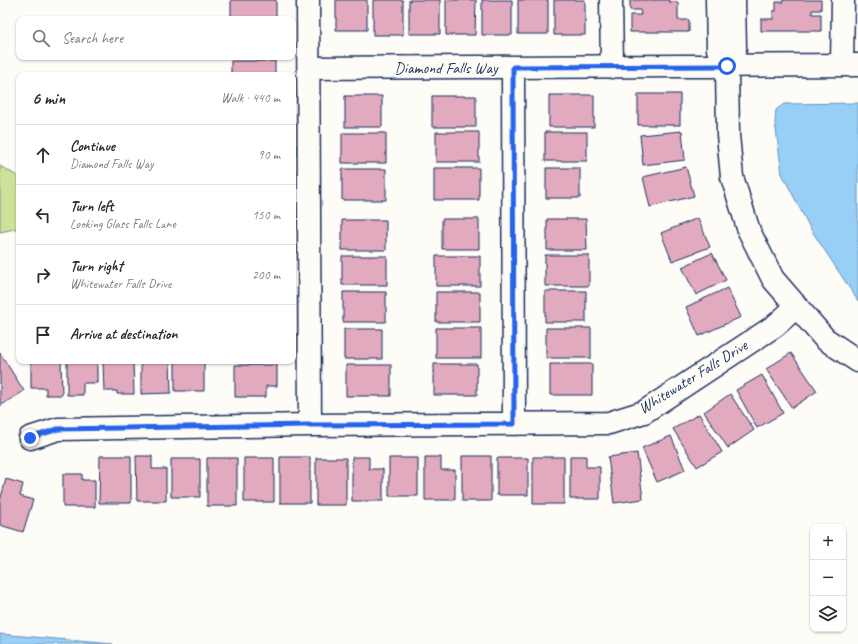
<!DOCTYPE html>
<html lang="en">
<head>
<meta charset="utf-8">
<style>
  :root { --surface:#fff; --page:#f2f2f3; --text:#2b2b33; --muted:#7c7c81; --line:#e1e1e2 }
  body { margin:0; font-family:Caveat,sans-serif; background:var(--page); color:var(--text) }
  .controls { position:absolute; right:12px; bottom:12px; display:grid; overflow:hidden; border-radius:8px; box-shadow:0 1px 3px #0004 }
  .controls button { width:36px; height:36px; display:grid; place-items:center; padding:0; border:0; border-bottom:1px solid var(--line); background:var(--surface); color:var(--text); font:20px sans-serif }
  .stop { position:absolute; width:12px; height:12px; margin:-9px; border:3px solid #2563eb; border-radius:50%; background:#fff }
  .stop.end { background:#2563eb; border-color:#fff; box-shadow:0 1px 4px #0008 }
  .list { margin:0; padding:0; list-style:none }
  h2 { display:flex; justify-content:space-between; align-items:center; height:52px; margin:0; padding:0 16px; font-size:17px }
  h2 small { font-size:13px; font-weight:400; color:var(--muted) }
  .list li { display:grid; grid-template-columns:26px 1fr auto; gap:12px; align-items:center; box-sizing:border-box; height:60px; padding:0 16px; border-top:1px solid var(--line) }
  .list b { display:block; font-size:15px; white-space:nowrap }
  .list p { margin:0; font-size:13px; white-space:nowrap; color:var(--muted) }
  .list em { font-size:13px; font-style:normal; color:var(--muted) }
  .icon { flex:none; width:22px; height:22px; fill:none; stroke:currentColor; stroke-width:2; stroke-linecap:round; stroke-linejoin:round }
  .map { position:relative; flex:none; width:858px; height:644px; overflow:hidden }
  .search { position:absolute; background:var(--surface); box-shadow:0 1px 3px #0004; left:16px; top:16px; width:280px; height:44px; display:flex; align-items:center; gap:10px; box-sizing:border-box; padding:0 14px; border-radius:8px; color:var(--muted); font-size:15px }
  .panel { position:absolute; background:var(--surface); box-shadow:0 1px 3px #0004; left:16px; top:72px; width:280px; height:292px; border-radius:8px }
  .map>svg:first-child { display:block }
  .green { fill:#cbe298; stroke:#73887b }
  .water { fill:#98cff7; stroke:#668fba }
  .building { fill:#e2aabf; stroke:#1b2f5e }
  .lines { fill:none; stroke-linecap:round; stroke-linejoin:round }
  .minor-casing { stroke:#1b2f5e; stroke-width:25 }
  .minor { stroke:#fdfcf7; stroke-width:22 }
  .route { stroke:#2563eb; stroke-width:5 }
  .labels { text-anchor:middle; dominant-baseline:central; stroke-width:3; stroke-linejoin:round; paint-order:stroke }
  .street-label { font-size:16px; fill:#1b2f5e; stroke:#fdfcf7 }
</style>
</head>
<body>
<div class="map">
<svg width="858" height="644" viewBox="0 0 858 644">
  <rect width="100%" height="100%" fill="#fdfcf7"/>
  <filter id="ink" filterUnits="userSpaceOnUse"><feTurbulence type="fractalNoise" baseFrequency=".025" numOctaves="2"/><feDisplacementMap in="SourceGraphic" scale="8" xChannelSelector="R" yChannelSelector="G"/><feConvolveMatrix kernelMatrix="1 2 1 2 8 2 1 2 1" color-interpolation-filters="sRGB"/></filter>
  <g filter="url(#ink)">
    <path class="green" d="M0 166 19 177V228L0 232Z"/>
    <path class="water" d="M858 103V301L810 228 782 174 775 122 776 110 784 104Z
      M0 634 113 644H0Z"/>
    <path class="building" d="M231 0H276V18H231Z
      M336 0H367V30H336Z
      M373 0H403V35H373Z
      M409 0H440V34H409Z
      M446 0H476L475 35H446Z
      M482 0H512V35H482Z
      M518 0H548V34H518Z
      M554 0H585V35H554Z
      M630 0H669V2H678V20H689V32H630V15H641L640 10H630Z
      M783 0H821V10H812V14H821V31H761V19H773V11H776V2H783Z
      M231 61H275V75H231Z
      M638 94H680V125H638Z
      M549 95H594V127H549Z
      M345 96H382V127H345Z
      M432 96H476V127H432Z
      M682 131 685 160 643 165 640 135Z
      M436 132H479V162H436Z
      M545 132H587V161H545Z
      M342 133H386V163H342Z
      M686 167 694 196 650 207 643 177Z
      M434 168H479V200H434Z
      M546 168H580V198H546Z
      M342 169H386V200H342Z
      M698 218 710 247 672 261 661 233Z
      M442 219H479V249H442Z
      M547 219H586L587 250H547Z
      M342 220H386V250H342Z
      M712 253 726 280 696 295 682 267Z
      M545 255H589V286H545Z
      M342 256H387V285H342Z
      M436 256H480V286H436Z
      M727 288 741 317 699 336 686 307Z
      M545 291H586V322H545Z
      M343 292H386V322H343Z
      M436 292H480V322H436Z
      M436 328H481V358H436Z
      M546 328H591V358H546Z
      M344 329H382V359H344Z
      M0 353 24 391 0 406Z
      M791 353 817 391 792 408 766 369Z
      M31 361H61L62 395H46V388H31Z
      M67 361H97V383H83V395H67Z
      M103 361H133L134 394H117V391H104Z
      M141 361H170L171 393 141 394Z
      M175 361H204V391H175Z
      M434 364H477V395H434Z
      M550 364H592V395H550Z
      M235 365H277V386H266V397H235Z
      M346 365H391V396H346Z
      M762 375 783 413 757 428 736 390Z
      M730 394 754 430 728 448 704 412Z
      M699 414 722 452 697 467 673 429Z
      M671 436 685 470 657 482 642 448Z
      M637 453 643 499 614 503 608 457Z
      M100 456H131V503H99Z
      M136 456H152V469H166V501H137Z
      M462 456H491V501H462Z
      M570 456H586V467H600V499H570Z
      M280 457H310V503H280Z
      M352 457H369V469H383V501H352Z
      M425 457H441V470H455V500H425Z
      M533 457H564V504H533Z
      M207 458H237V506H207Z
      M244 458H274V502H244Z
      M316 458H346V505H316Z
      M389 458H418V496H389Z
      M497 458H528V495H497Z
      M171 459H200V497H171Z
      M63 474H82V480H95V507H63Z
      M6 479 23 484 20 496 33 500 23 532 0 525V501Z"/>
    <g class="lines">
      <g class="minor-casing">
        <path id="minor" d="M308 0 310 425
          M611 0 612 67
          M717 0 718 49 727 66
          M734 0 735 49 727 66 728 135 732 177 749 231 773 279 825 339 858 361
          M842 65 843 0
          M513 67 514 424
          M309 68 858 65
          M30 438 58 429 310 425 609 423 644 412 776 325 796 307"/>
      </g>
      <use href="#minor" class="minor"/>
    </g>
  </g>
  <g class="lines" filter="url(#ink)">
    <path class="route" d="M30 438 58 429 310 425 514 424 513 67 727 66"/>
  </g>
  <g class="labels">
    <g class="street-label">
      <text x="446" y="68">Diamond Falls Way</text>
      <text transform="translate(693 377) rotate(-32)">Whitewater Falls Drive</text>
    </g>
  </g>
</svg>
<div class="controls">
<button>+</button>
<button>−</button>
<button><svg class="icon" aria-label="layers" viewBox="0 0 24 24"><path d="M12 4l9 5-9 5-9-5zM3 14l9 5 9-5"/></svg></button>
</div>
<div class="stop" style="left:727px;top:66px"></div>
<div class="stop end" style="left:30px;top:438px"></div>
<div class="search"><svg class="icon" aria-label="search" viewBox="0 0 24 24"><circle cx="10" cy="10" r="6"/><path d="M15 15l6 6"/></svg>Search here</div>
<section class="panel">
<h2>6 min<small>Walk · 440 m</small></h2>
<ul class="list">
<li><svg class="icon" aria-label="ahead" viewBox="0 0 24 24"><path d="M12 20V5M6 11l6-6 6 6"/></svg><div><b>Continue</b><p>Diamond Falls Way</p></div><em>90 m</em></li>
<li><svg class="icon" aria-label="left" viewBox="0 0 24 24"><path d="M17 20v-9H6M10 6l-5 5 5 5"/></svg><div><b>Turn left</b><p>Looking Glass Falls Lane</p></div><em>150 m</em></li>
<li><svg class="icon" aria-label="right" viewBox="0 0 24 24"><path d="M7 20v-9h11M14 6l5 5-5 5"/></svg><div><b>Turn right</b><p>Whitewater Falls Drive</p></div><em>200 m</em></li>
<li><svg class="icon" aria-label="arrive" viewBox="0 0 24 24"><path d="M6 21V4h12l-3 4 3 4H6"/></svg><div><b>Arrive at destination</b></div></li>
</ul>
</section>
</div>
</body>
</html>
